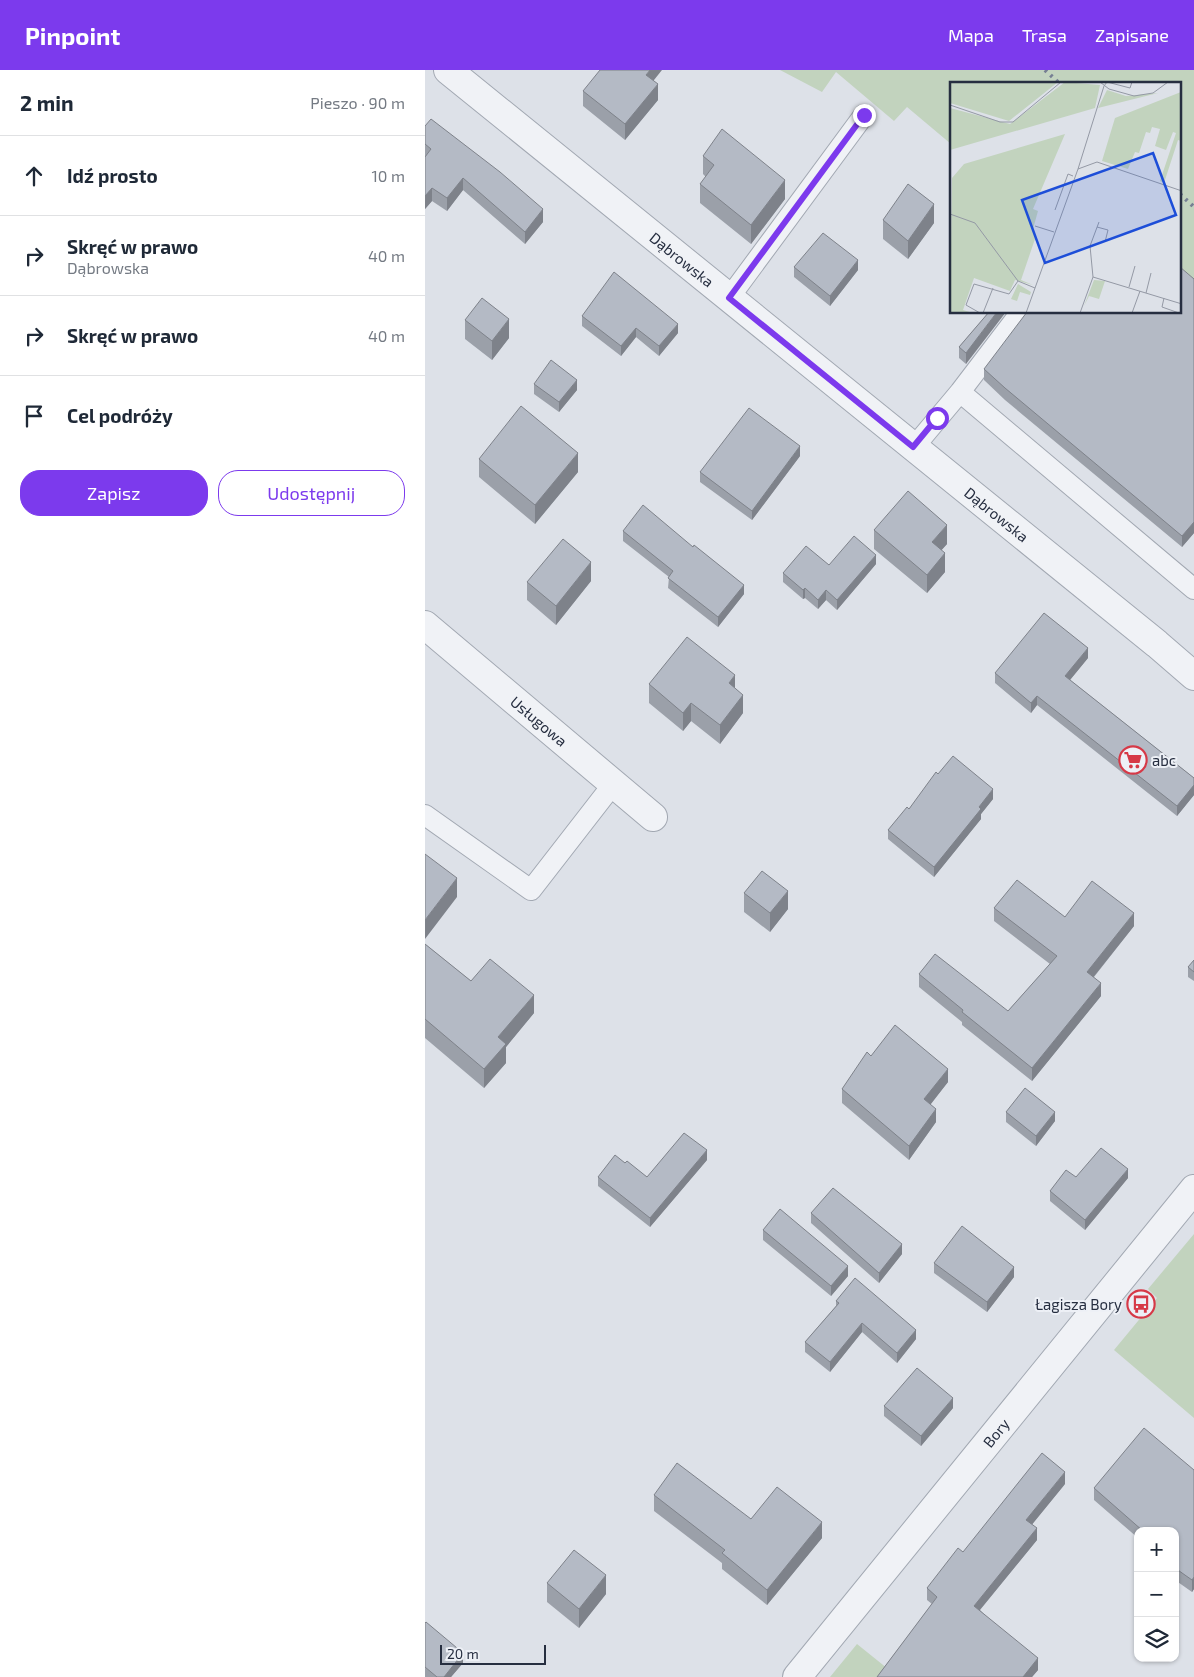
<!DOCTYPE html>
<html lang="pl">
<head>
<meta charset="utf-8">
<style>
  :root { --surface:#fff; --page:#f2f2f3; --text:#1f2937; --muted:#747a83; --line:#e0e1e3; --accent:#7c3aed }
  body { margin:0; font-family:"Exo 2",sans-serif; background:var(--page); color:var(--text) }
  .controls { position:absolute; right:15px; bottom:15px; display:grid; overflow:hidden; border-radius:10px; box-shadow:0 1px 4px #0004 }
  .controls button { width:45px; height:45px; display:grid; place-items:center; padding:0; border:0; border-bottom:1px solid var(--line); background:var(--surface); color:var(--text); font:25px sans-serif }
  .scale { position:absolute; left:15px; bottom:12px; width:106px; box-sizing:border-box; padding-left:5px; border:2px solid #262e40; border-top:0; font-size:14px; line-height:18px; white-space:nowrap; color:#262e40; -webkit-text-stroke:4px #edf0f6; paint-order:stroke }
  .stop { position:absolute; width:15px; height:15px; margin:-11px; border:4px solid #7c3aed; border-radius:50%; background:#fff }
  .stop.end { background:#7c3aed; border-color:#fff; box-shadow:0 1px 5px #0008 }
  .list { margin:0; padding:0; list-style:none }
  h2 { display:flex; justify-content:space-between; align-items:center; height:65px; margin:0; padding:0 20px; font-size:21px }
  h2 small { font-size:16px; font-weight:400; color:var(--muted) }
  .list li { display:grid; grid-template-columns:32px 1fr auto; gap:15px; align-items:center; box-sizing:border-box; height:80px; padding:0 20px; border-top:1px solid var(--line) }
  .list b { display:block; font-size:19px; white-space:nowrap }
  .list p { margin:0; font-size:16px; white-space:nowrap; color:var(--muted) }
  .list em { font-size:16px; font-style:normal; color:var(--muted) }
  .actions { display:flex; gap:10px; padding:15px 20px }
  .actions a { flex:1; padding:11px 0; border:1px solid var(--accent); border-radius:20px; text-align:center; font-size:18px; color:var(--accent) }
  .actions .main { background:var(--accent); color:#fff }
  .icon { flex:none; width:28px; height:28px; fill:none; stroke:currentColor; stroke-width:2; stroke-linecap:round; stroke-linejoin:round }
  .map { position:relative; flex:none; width:769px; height:1607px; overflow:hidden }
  header { display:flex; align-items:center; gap:30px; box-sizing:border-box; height:70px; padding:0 25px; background:var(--accent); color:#fff }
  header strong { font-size:24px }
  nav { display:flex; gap:28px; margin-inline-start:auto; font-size:18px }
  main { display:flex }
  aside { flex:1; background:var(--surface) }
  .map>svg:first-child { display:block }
  .green { fill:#c2d3be }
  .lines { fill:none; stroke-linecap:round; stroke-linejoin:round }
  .service-casing { stroke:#a2a8b2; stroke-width:22 }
  .minor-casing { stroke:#a2a8b2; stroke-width:30 }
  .tertiary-casing { stroke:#a2a8b2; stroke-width:30 }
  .service { stroke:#f0f2f6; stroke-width:20 }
  .minor { stroke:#f0f2f6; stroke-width:28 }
  .tertiary { stroke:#f0f2f6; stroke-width:28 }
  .rail { stroke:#767f93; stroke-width:4; stroke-dasharray:2.5 5; stroke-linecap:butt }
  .wall { fill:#9ba0a9 }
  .shaded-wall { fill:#7e828a }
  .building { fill:#b4bac5; stroke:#7e828a }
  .route { stroke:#7c3aed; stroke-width:6 }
  .labels { text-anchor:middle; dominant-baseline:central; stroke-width:4; stroke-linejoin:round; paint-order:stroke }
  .street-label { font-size:15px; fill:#262e40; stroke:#edf0f6 }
  .poi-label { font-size:15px; fill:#262e40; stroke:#edf0f6; text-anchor:start }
  .inset-road { fill:none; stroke:#9499a5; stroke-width:1 }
  .view { fill:#1d4ed8; fill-opacity:0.15; stroke:#1d4ed8; stroke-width:2.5 }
  .inset-edge { fill:none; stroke:#262e40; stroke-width:2.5 }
</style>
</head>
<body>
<header>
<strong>Pinpoint</strong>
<nav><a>Mapa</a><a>Trasa</a><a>Zapisane</a></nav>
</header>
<main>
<aside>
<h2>2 min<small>Pieszo · 90 m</small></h2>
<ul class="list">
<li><svg class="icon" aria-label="ahead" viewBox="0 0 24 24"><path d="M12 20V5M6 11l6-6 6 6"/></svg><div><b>Idź prosto</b></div><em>10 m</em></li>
<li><svg class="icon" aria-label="right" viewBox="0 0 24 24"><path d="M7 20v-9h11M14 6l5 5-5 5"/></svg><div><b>Skręć w prawo</b><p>Dąbrowska</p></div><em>40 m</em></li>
<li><svg class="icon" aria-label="right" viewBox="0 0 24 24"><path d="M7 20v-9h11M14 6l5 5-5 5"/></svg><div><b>Skręć w prawo</b></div><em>40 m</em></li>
<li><svg class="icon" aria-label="arrive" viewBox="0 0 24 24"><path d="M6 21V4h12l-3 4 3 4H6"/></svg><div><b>Cel podróży</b></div></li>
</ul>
<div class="actions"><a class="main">Zapisz</a><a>Udostępnij</a></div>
</aside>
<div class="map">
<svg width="769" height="1607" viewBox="0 0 769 1607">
  <rect width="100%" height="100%" fill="#dde1e8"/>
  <path class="green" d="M355 0H769V212L755 200V14H526V74L482 37 469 51 411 2 397 22Z
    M769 1164V1348L689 1280 732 1228 723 1219Z
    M432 1574 473 1607H405Z"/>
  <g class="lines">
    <g class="service-casing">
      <path id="service" d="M304 228 439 45
        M535 322 769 519
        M489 377 535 322 596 242
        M0 745 106 820 189 713"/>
    </g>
    <g class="minor-casing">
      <g id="minor">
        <path id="s1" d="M0 555 228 747"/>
      </g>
    </g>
    <g class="tertiary-casing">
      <g id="tertiary">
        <path id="s2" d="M23 0 732 574 769 606"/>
        <path id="s3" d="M372 1607 769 1119"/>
      </g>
    </g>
    <use href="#service" class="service"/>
    <use href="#minor" class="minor"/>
    <use href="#tertiary" class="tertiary"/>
    <path class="rail" d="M620 0 635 14
      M755 124 769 137"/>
  </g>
  <path class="wall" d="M228 11 233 30 200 70 158 36V21Z
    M0 56 118 152 100 174 38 120 22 141 7 131 0 139Z
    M278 86 360 129 326 174 275 133V114L281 107 278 104Z
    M458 150 509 153 483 189 458 169Z
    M369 197 433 200 405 236 369 207Z
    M769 209V463L757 477 580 330 559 310V299Z
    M564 242 541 294 534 288V277Z
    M157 246 253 263 234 286 211 267 196 286 157 256Z
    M40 250 84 268 67 290 40 269Z
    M109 314 152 320 134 342 109 324Z
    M375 386 327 450 275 412V402Z
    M54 389 153 402 110 454 54 407Z
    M449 460 522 474 516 480 520 502 502 523 449 479Z
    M198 461 268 477 319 524 293 557 243 518 244 507 198 471Z
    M451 494 412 540 401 530 393 539 380 528 378 529 358 512V503L404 495Z
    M166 511 131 555 102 530V512Z
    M663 588 645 610 769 708V725L752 746 612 635 606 643 570 613V603Z
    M224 614 310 619 318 643 295 674 266 651 258 661 224 633Z
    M513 704 568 729 556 744V749L509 807 463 769V760L484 739Z
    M319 823 363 839 345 862 319 842Z
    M569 838 709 856 669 907 676 926 607 1011 537 955V952L494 917V904L583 941 625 894 569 851Z
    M0 874 46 911 109 943 81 977V993L59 1018 0 968Z
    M769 890V911L763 907V897Z
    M446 986 523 1012 505 1034 511 1052 484 1090 417 1033V1019Z
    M581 1042 630 1051 611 1076 581 1052Z
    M282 1090 225 1157 173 1116V1107L200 1093 222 1107Z
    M651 1107 703 1108 660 1160 625 1131V1121Z
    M386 1143 477 1184 454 1213 386 1153Z
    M338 1160 423 1206 406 1226 338 1170Z
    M509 1193 589 1207 562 1242 509 1203Z
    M411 1231 491 1269 472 1293 437 1262 405 1302 380 1282V1272L411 1236Z
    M459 1336 528 1338 496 1376 459 1346Z
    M769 1400V1519L767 1522 750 1510V1461H713V1468L669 1430V1418Z
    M640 1414 607 1454 612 1470 555 1540 613 1600 607 1607H452L507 1534 502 1530V1518L538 1482Z
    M229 1425 326 1449 397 1468 342 1535 297 1499V1493L229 1441Z
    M122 1513 181 1524 154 1558 122 1532Z
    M0 1553 38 1593 26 1607H0Z"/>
  <path class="shaded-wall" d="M225 0H237L221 20V5Z
    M233 14V30L200 70V54Z
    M38 108V120L22 141V128Z
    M360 110V129L326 174V155Z
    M7 118V131L0 139V126Z
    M509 134V153L483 189V171Z
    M118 139V152L100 174V162Z
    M433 190V200L405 236V226Z
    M572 242H581L541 294V283Z
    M84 249V268L67 290V271Z
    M253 254V263L234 286V276Z
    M211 258V267L196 286V276Z
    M152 310V320L134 342V332Z
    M375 376V386L327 450V441Z
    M153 383V402L110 454V435Z
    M769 452V463L757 477V466Z
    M522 455V474L507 491V472Z
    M520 483V502L502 523V505Z
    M451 485V494L412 540V530Z
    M166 492V511L131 555V536Z
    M319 515V524L293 557V547Z
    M380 518V528L378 529V520Z
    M401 520V530L393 539V530Z
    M663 578V588L640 616V606Z
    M310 605V623L304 613Z
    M318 625V643L295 674V655Z
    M612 626V635L606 643V633Z
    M266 633V651L258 661V643Z
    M769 715V725L752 746V736Z
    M568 719V729L556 744V749L509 807V797L554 737Z
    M32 808V827L0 869V850Z
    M363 821V839L345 862V843Z
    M709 843V856L662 915V902Z
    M676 913V926L607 1011V998Z
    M109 925V943L81 977V993L59 1018V999L73 967Z
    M523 999V1012L499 1043V1029Z
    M511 1039V1052L484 1090V1076Z
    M630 1042V1051L611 1076V1066Z
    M282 1080V1090L225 1157V1148Z
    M703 1099V1108L660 1160V1150Z
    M477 1174V1184L454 1213V1203Z
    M423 1196V1206L406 1226V1216Z
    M589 1197V1207L562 1242V1232Z
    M437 1253V1262L405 1302V1292Z
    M491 1260V1269L472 1293V1283Z
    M528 1328V1338L496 1376V1366Z
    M640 1402V1414L601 1462V1450Z
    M397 1452V1468L342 1535V1520Z
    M612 1458V1470L549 1547V1536Z
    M181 1505V1524L154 1558V1539Z
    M769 1507V1519L767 1522V1510Z
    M38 1583V1593L26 1607H19Z
    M613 1588V1600L607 1607H598Z"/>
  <path class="building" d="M175 0H225L221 5 233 14 200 54 158 21Z
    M6 49 75 102 118 139 100 162 38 108 22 128 7 118 0 126V87L6 79 0 74V56Z
    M297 59 360 110 326 155 275 114 289 95 278 86Z
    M483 114 509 134 483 171 458 150Z
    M398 163 433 190 405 226 369 197Z
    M755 197 769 209V452L757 466 580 318 559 299 602 242H755Z
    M189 202 253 254 234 276 211 258 196 276 157 246Z
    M57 228 84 249 67 271 40 250Z
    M564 242H572L541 283 534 277Z
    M126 290 152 310 134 332 109 314Z
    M96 336 153 383 110 435 54 389Z
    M324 338 375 376 327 441 275 402Z
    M483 421 522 455 507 472 520 483 502 505 449 460Z
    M218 435 268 477 269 475 319 515 293 547 243 508 248 501 198 461Z
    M429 466 451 485 412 530 401 520 393 530 380 518 378 520 358 503 381 476 404 495Z
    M138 469 166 492 131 536 102 512Z
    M619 543 663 578 640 606 769 708V715L752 736 612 626 606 633 570 603Z
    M262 567 310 605 304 613 318 625 295 655 266 633 258 643 224 614Z
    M528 686 568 719 554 737 556 739 509 797 463 760 482 737 484 739 511 702 513 704Z
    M0 784 32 808 0 850Z
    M337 801 363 821 345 843 319 823Z
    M592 810 640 847 667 811 709 843 662 902 676 913 607 998 537 942 538 940 494 904 510 884 583 941 632 886 569 838Z
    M0 874 46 911 65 889 109 925 73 967 81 974 59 999 0 949Z
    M769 890V902L763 897Z
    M470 955 523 999 499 1029 511 1039 484 1076 417 1019 442 982 446 986Z
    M600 1018 630 1042 611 1066 581 1042Z
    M259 1063 282 1080 225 1148 173 1107 190 1085 200 1093 202 1091 222 1107Z
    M676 1078 703 1099 660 1150 625 1121 641 1100 651 1107Z
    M408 1118 477 1174 454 1203 386 1143Z
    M355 1139 423 1196 406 1216 338 1160Z
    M537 1156 589 1197 562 1232 509 1193Z
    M430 1208 491 1260 472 1283 437 1253 405 1292 380 1272 414 1233 411 1231Z
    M492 1298 528 1328 496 1366 459 1336Z
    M719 1358 769 1400V1507L767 1510 750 1498V1461H718L669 1418Z
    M617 1383 640 1402 601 1450 612 1458 549 1536 613 1588 598 1607H452L512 1527 502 1518 533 1478 538 1482Z
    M252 1393 326 1449 352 1417 397 1452 342 1520 297 1483 300 1480 229 1425Z
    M149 1480 181 1505 154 1539 122 1513Z
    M1 1552 38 1583 19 1607H12L0 1597V1553Z"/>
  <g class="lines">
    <path class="route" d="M439 45 304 228 488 377 512 348"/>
  </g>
  <defs>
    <g id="supermarket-ring" transform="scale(1.4375)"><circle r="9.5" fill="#edf0f6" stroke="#d63947" stroke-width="1.5"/><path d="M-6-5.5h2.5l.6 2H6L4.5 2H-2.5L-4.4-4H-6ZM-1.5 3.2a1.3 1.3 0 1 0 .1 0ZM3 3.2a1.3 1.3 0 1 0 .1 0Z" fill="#d63947"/></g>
    <g id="bus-ring" transform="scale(1.4375)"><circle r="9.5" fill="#edf0f6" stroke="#d63947" stroke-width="1.5"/><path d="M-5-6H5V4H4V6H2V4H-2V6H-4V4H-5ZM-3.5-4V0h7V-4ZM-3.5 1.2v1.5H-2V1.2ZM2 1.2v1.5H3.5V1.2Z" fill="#d63947"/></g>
  </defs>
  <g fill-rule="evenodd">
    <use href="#supermarket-ring" x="708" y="690"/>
    <use href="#bus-ring" x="716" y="1234"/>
  </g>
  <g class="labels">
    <g class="street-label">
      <text stroke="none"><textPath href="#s2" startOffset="301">Dąbrowska</textPath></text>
      <text stroke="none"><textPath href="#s2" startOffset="706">Dąbrowska</textPath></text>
      <text stroke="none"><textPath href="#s1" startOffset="149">Usługowa</textPath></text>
      <text stroke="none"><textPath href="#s3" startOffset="315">Bory</textPath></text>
    </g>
    <g class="poi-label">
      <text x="727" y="690">abc</text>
      <text x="697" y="1234" text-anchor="end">Łagisza Bory</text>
    </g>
  </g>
  <g transform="translate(525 12)">
    <rect width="231" height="231" fill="#dde1e8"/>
    <path d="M0 0H108L59 39 0 21ZM115 0 150 3 145 26 0 68V26L60 42ZM157 8 176 14 208 11 148 26ZM231 10V59L228 58 214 101 210 99 226 51 223 50 216 68 205 64 210 47 202 45 200 51 196 50 189 71 185 70 178 87 152 79 165 36ZM115 52 83 127 88 129 83 147 85 157 71 198 83 203 65 198 60 209 24 196 13 228 23 231H0L2 96 14 82ZM144 198 155 199 149 217 139 214 134 224ZM68 202 81 210 80 213 70 210 67 219 61 217Z" fill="#c2d3be"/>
    <path class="inset-road" d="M150 0 159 7 184 14 203 11 218 0M154 4 157 0 180 6 182 0M0 23 50 40H63L111 0M128 87 147 80 232 109M105 128 118 92 123 94M0 132 25 141 68 199 85 206M85 144 104 150M147 145 158 148 155 160M143 195 232 222M179 205 185 184M196 211 201 191M214 216 212 225 229 231M30 231 16 223 24 202 59 212 68 199M33 231 43 206M76 231 128 87 154 4M130 231 143 195 140 164 149 140M182 231 190 209"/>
    <path class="view" d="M203 71 226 133 95 181 72 118Z"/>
    <rect width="231" height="231" class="inset-edge"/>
  </g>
</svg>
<div class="controls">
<button>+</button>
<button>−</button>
<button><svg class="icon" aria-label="layers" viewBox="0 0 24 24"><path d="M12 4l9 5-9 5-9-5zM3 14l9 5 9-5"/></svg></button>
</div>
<div class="scale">20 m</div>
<div class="stop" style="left:512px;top:348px"></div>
<div class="stop end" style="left:439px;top:45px"></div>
</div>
</main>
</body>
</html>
